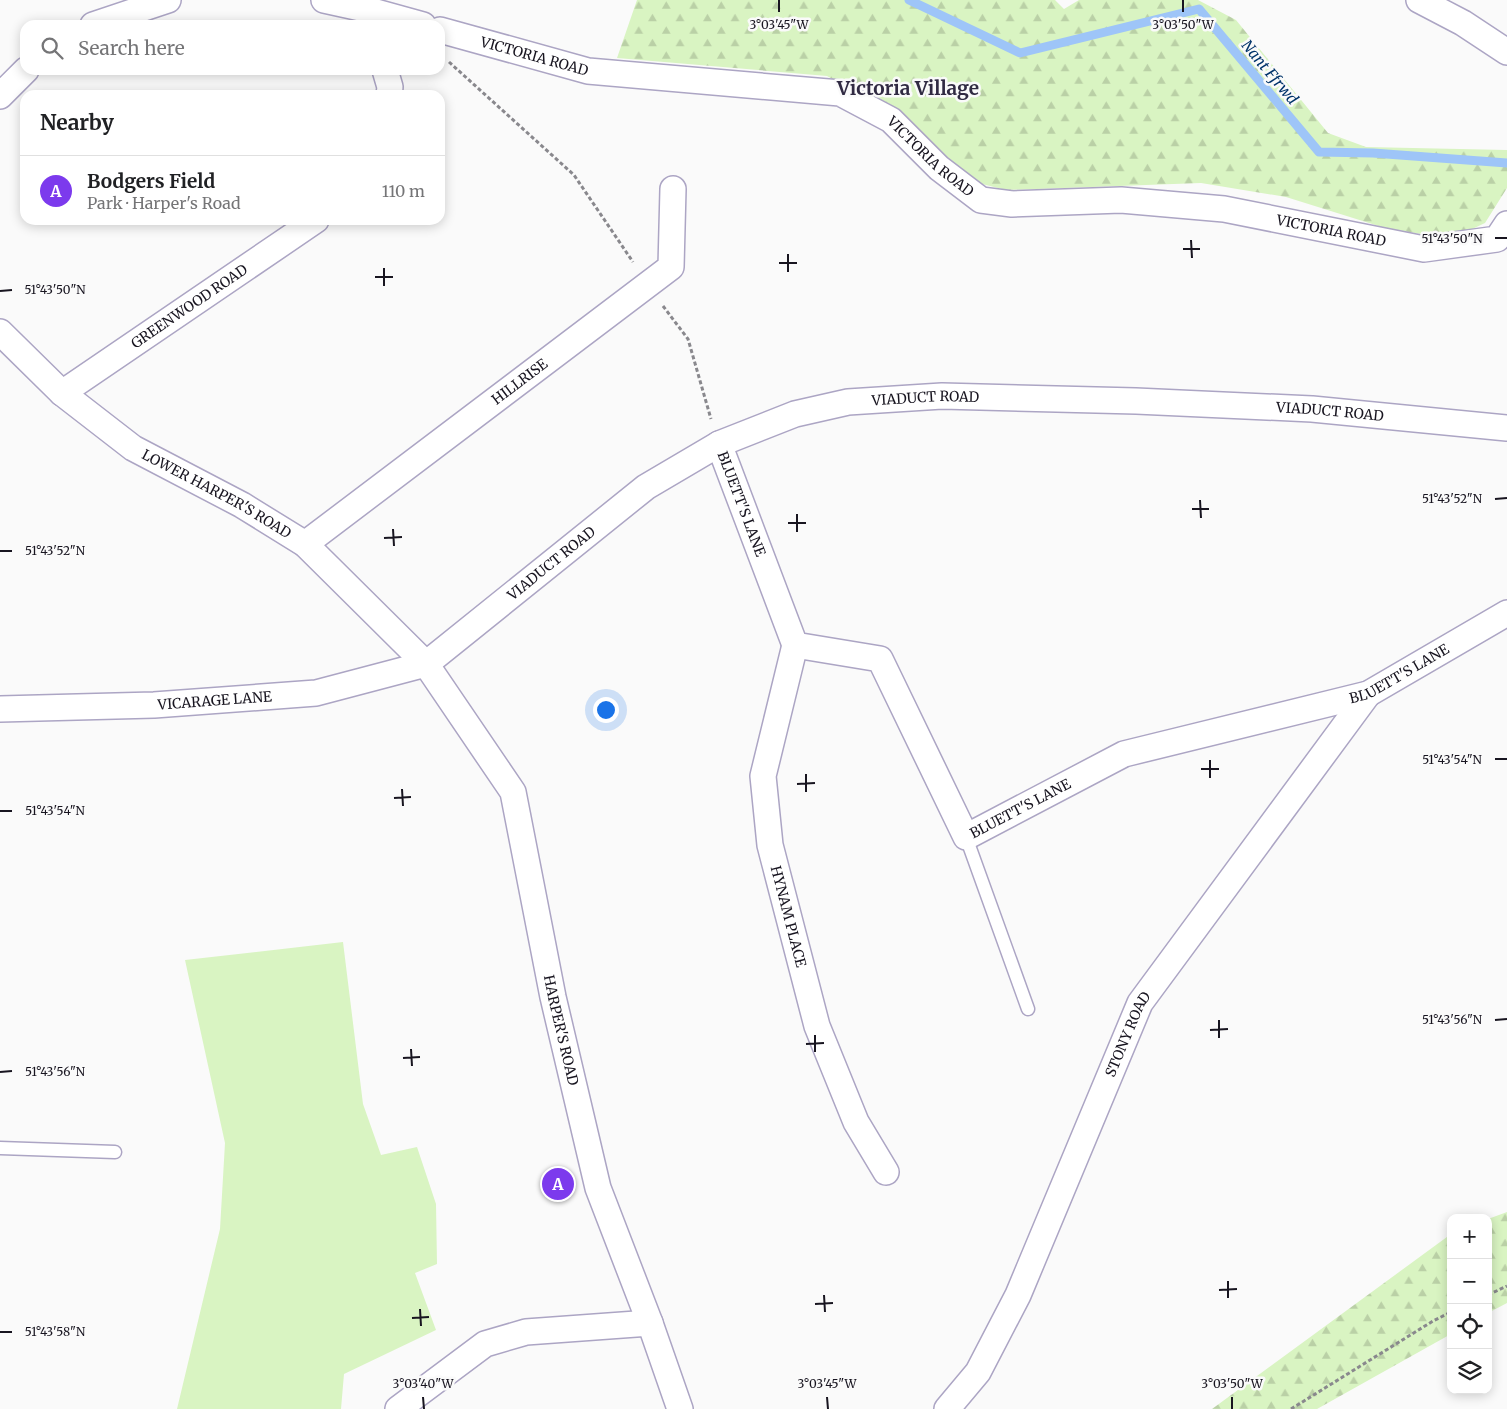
<!DOCTYPE html>
<html lang="en">
<head>
<meta charset="utf-8">
<style>
  :root { --surface:#fff; --page:#f6f6f6; --text:#202124; --muted:#757577; --line:#e0e0e0; --accent:#7c3aed }
  body { margin:0; font-family:Merriweather,serif; background:var(--page); color:var(--text) }
  .controls { position:absolute; right:15px; bottom:15px; display:grid; overflow:hidden; border-radius:10px; box-shadow:0 2px 12px #0003 }
  .controls button { width:45px; height:45px; display:grid; place-items:center; padding:0; border:0; border-bottom:1px solid var(--line); background:var(--surface); color:var(--text); font:25px sans-serif }
  .you { position:absolute; left:605px; top:709px; width:18px; height:18px; margin:-12px; border:4px solid #fff; border-radius:50%; background:#1a73e8; box-shadow:0 0 0 8px #1a73e833 }
  .badge { display:grid; place-items:center; width:32px; height:32px; border-radius:50%; background:var(--accent); color:#fff; font-size:16px; font-weight:700 }
  .pin { position:absolute; translate:-50% -50%; border:2px solid #fff; box-shadow:0 1px 5px #0006 }
  .list { margin:0; padding:0; list-style:none }
  h2 { display:flex; justify-content:space-between; align-items:center; height:65px; margin:0; padding:0 20px; font-size:21px }
  h2 small { font-size:16px; font-weight:400; color:var(--muted) }
  .list li { display:grid; grid-template-columns:32px 1fr auto; gap:15px; align-items:center; box-sizing:border-box; height:70px; padding:0 20px; border-top:1px solid var(--line) }
  .list b { display:block; font-size:19px; white-space:nowrap }
  .list p { margin:0; font-size:16px; white-space:nowrap; color:var(--muted) }
  .list em { font-size:16px; font-style:normal; color:var(--muted) }
  .icon { flex:none; width:28px; height:28px; fill:none; stroke:currentColor; stroke-width:2; stroke-linecap:round; stroke-linejoin:round }
  .map { position:relative; flex:none; width:1507px; height:1409px; overflow:hidden }
  .search { position:absolute; background:var(--surface); box-shadow:0 2px 12px #0003; left:20px; top:20px; width:425px; height:55px; display:flex; align-items:center; gap:12px; box-sizing:border-box; padding:0 18px; border-radius:15px; color:var(--muted); font-size:19px }
  .panel { position:absolute; background:var(--surface); box-shadow:0 2px 12px #0003; left:20px; top:90px; width:425px; height:135px; border-radius:15px }
  .map>svg:first-child { display:block }
  .grass { fill:#d9f4c2 }
  .forest { fill:url(#forest-firs) }
  .lines { fill:none; stroke-linecap:round; stroke-linejoin:round }
  .stream { stroke:#9ec5f8; stroke-width:9 }
  .service-casing { stroke:#aca5c4; stroke-width:15 }
  .minor-casing { stroke:#aca5c4; stroke-width:28 }
  .path { stroke:#89888d; stroke-width:3; stroke-dasharray:4 2.5; stroke-linecap:butt }
  .service { stroke:#fff; stroke-width:12 }
  .minor { stroke:#fff; stroke-width:25 }
  .ticks { fill:none; stroke:#181520; stroke-width:2 }
  .labels { text-anchor:middle; dominant-baseline:central; stroke-width:5; stroke-linejoin:round; paint-order:stroke }
  .street-label { font-size:14px; fill:#181520; stroke:#fafafa }
  .water-label { font-size:15px; font-style:italic; fill:#01346a; stroke:#fafafa }
  .district-label { font-size:19px; font-weight:bold; fill:#302a42; stroke:#fafafa }
  .ticks-label { font-size:12px; text-anchor:middle; fill:#181520; stroke:#fafafa; stroke-width:5; stroke-linejoin:round; paint-order:stroke }
</style>
</head>
<body>
<div class="map">
<svg width="1507" height="1409" viewBox="0 0 1507 1409">
  <defs>
    <pattern id="forest-firs" width="22" height="20" patternUnits="userSpaceOnUse" patternTransform="scale(1.25)"><rect width="22" height="20" fill="#d9f4c2"/><path d="M5 1l3.5 6h-7zM16 11l3.5 6h-7z" fill="#bad0a6"/></pattern>
  </defs>
  <rect width="100%" height="100%" fill="#fafafa"/>
  <path class="grass" d="M343 942 363 1104 381 1155 417 1147 436 1204 437 1264 415 1273 436 1330 344 1374 341 1409H177L220 1229 225 1143 185 960Z"/>
  <path class="forest" d="M637 0H1055L1064 9 1079 0H1198L1236 20 1328 133 1366 147 1507 150V188L1485 223 1451 239 1385 228 1286 197 1201 183 1006 190 970 181 901 119 827 76 617 58Z
    M1507 1212V1303L1488 1313V1219Z
    M1451 1234V1334L1317 1409H1212Z"/>
  <g class="lines">
    <path class="stream" d="M909 0 1020 53 1199 9 1319 152 1373 153 1507 163"/>
    <g class="service-casing">
      <path id="service" d="M966 837 1028 1009
        M0 1148 115 1152"/>
    </g>
    <g class="minor-casing">
      <g id="minor">
        <path d="M324 0 365 9 423 25"/>
        <path d="M1419 0 1463 23 1507 52"/>
        <path d="M93 25 168 0"/>
        <path id="s1" d="M440 30 588 71 840 93 891 120 939 168 981 200 1012 204 1121 200 1224 209 1424 249 1497 239 1507 224"/>
        <path d="M385 70 390 87 389 95"/>
        <path d="M0 96 26 70"/>
        <path id="s2" d="M0 332 62 393 133 448 242 505 305 544 426 664 513 792 553 997 598 1188 650 1323 680 1409"/>
        <path id="s3" d="M62 393 316 220"/>
        <path id="s4" d="M719 444 795 645 880 659 966 837 1124 754 1368 694 1507 613"/>
        <path id="s5" d="M305 544 671 267 673 189"/>
        <path id="s6" d="M795 645 763 776 770 845 817 1026 856 1122 886 1172"/>
        <path id="s7" d="M0 709 154 705 316 693 426 664 646 487 719 444 795 414 848 402 942 396 1136 401 1312 409 1507 428"/>
        <path d="M398 1409 485 1344 526 1332 650 1323"/>
        <path id="s8" d="M947 1409 978 1372 1018 1295 1140 1003 1368 694"/>
      </g>
    </g>
    <path class="path" d="M449 62 574 175 633 262
      M663 306 688 339 711 419
      M1488 1295 1507 1286
      M1291 1409 1433 1321 1451 1312"/>
    <use href="#service" class="service"/>
    <use href="#minor" class="minor"/>
  </g>
  <path class="ticks" d="M779 0V12M1183 0V12M1495 238H1507M1191 240 1192 258M1183 249H1200M788 254V272M779 263H797M384 268V286M375 277H393M0 291 12 290M1495 499 1507 498M1200 500 1201 518M1192 509H1209M797 514V532M788 523H806M393 529 394 546M384 538 402 537M0 551H12M1495 759H1507M1210 760V778M1201 769H1219M806 774V792M797 784 815 783M402 789 403 806M394 798 411 797M0 811H12M1219 1020V1038M1495 1020 1507 1019M1210 1030 1228 1029M815 1035V1052M806 1044 824 1043M411 1049 412 1066M403 1058 420 1057M0 1072 12 1071M1228 1281V1298M1219 1290 1237 1289M824 1295 825 1312M815 1304 833 1303M420 1309 421 1326M412 1318 429 1317M0 1332H12M423 1397 424 1409M827 1397 828 1409M1232 1397V1409"/>
  <g class="labels">
    <g class="street-label">
      <text stroke="none"><textPath href="#s1" startOffset="98">VICTORIA ROAD</textPath></text>
      <text stroke="none"><textPath href="#s1" startOffset="518">VICTORIA ROAD</textPath></text>
      <text stroke="none"><textPath href="#s1" startOffset="938">VICTORIA ROAD</textPath></text>
      <text stroke="none"><textPath href="#s3" startOffset="154">GREENWOOD ROAD</textPath></text>
      <text stroke="none"><textPath href="#s5" startOffset="269">HILLRISE</textPath></text>
      <text stroke="none"><textPath href="#s7" startOffset="1011">VIADUCT ROAD</textPath></text>
      <text stroke="none"><textPath href="#s7" startOffset="1416">VIADUCT ROAD</textPath></text>
      <text stroke="none"><textPath href="#s2" startOffset="272">LOWER HARPER'S ROAD</textPath></text>
      <text stroke="none"><textPath href="#s4" startOffset="64">BLUETT'S LANE</textPath></text>
      <text stroke="none"><textPath href="#s7" startOffset="591">VIADUCT ROAD</textPath></text>
      <text stroke="none"><textPath href="#s4" startOffset="965">BLUETT'S LANE</textPath></text>
      <text stroke="none"><textPath href="#s7" startOffset="215">VICARAGE LANE</textPath></text>
      <text stroke="none"><textPath href="#s4" startOffset="560">BLUETT'S LANE</textPath></text>
      <text stroke="none"><textPath href="#s6" startOffset="278">HYNAM PLACE</textPath></text>
      <text stroke="none"><textPath href="#s2" startOffset="942">HARPER'S ROAD</textPath></text>
      <text stroke="none"><textPath href="#s8" startOffset="418">STONY ROAD</textPath></text>
    </g>
    <g class="water-label">
      <text transform="translate(1270 72) rotate(50)">Nant Ffrwd</text>
    </g>
    <g class="district-label">
      <text x="908" y="88">Victoria Village</text>
    </g>
  </g>
  <g class="ticks-label">
    <text x="779" y="29">3°03'45"W</text>
    <text x="1183" y="29">3°03'50"W</text>
    <text x="1452" y="243">51°43'50"N</text>
    <text x="55" y="294">51°43'50"N</text>
    <text x="1452" y="503">51°43'52"N</text>
    <text x="55" y="555">51°43'52"N</text>
    <text x="1452" y="764">51°43'54"N</text>
    <text x="55" y="815">51°43'54"N</text>
    <text x="1452" y="1024">51°43'56"N</text>
    <text x="55" y="1076">51°43'56"N</text>
    <text x="55" y="1336">51°43'58"N</text>
    <text x="423" y="1388">3°03'40"W</text>
    <text x="827" y="1388">3°03'45"W</text>
    <text x="1232" y="1388">3°03'50"W</text>
  </g>
</svg>
<div class="controls">
<button>+</button>
<button>−</button>
<button><svg class="icon" aria-label="locate" viewBox="0 0 24 24"><circle cx="12" cy="12" r="6"/><path d="M12 2v4M12 18v4M2 12h4M18 12h4"/></svg></button>
<button><svg class="icon" aria-label="layers" viewBox="0 0 24 24"><path d="M12 4l9 5-9 5-9-5zM3 14l9 5 9-5"/></svg></button>
</div>
<div class="you"></div>
<div class="pin badge" style="left:558px;top:1184px">A</div>
<div class="search"><svg class="icon" aria-label="search" viewBox="0 0 24 24"><circle cx="10" cy="10" r="6"/><path d="M15 15l6 6"/></svg>Search here</div>
<section class="panel">
<h2>Nearby<small></small></h2>
<ul class="list">
<li><span class="badge">A</span><div><b>Bodgers Field</b><p>Park · Harper's Road</p></div><em>110 m</em></li>
</ul>
</section>
</div>
</body>
</html>
